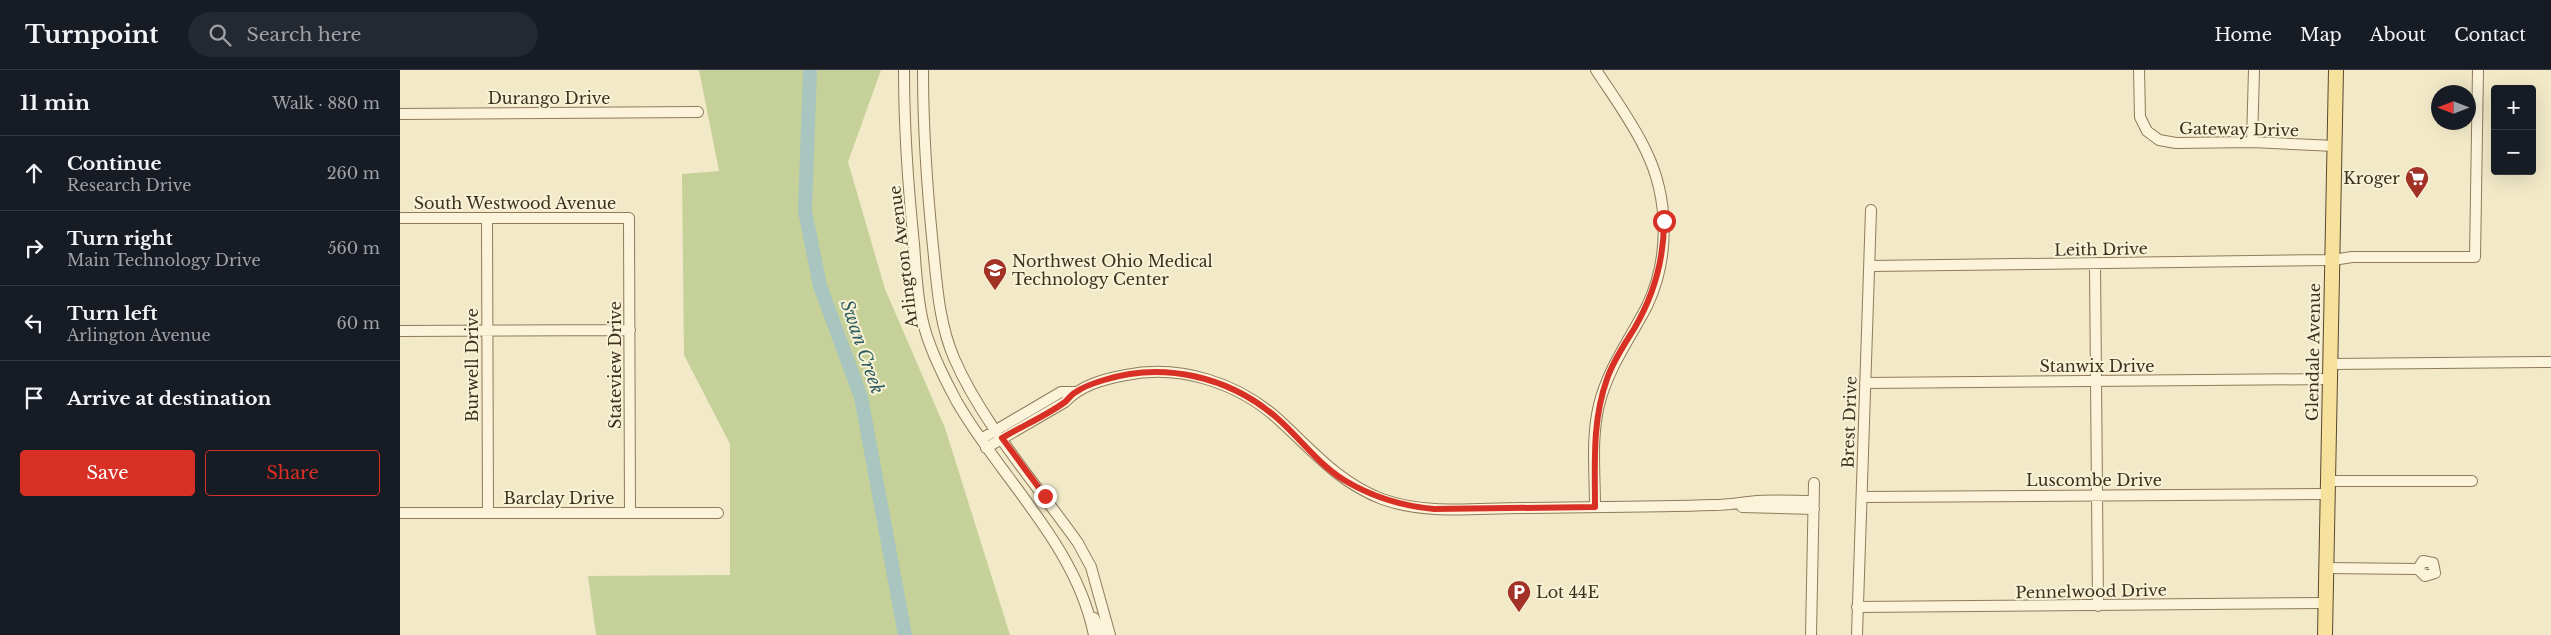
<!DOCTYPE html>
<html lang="en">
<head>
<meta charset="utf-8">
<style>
  :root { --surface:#171b24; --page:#242831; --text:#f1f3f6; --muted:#9ea1a6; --line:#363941; --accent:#d93025 }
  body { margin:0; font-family:"Libre Baskerville",serif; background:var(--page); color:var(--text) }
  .controls { position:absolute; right:15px; top:15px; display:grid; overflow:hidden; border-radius:5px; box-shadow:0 5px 20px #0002 }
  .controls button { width:45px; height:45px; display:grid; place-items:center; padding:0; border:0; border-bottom:1px solid var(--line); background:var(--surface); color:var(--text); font:25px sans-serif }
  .compass { position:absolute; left:2031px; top:15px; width:45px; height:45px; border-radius:50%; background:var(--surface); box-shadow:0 5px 20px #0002; rotate:270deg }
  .stop { position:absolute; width:15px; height:15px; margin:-11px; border:4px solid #d93025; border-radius:50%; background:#fff }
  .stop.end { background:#d93025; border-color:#fff; box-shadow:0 1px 5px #0008 }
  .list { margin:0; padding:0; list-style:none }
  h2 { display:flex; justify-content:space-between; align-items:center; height:65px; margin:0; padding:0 20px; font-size:21px }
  h2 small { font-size:16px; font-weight:400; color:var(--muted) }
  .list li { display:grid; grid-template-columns:32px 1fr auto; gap:15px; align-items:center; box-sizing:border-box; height:75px; padding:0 20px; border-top:1px solid var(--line) }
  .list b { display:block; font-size:19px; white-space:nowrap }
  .list p { margin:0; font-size:16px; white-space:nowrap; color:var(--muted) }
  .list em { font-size:16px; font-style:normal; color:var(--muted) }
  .actions { display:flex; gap:10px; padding:15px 20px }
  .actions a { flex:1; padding:11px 0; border:1px solid var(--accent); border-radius:5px; text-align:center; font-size:18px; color:var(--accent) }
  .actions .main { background:var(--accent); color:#fff }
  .icon { flex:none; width:28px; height:28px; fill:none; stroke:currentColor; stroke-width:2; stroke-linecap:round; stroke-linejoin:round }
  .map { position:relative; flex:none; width:2151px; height:565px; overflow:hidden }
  header { display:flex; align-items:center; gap:30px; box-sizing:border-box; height:70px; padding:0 25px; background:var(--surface); border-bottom:1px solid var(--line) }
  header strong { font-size:24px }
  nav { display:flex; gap:28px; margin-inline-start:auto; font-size:18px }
  .search { width:350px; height:45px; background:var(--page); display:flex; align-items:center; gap:12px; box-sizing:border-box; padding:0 18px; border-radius:28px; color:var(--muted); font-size:19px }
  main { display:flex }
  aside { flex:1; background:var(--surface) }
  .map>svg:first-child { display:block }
  .green { fill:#c5d199 }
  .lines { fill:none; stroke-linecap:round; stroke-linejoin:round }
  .river { stroke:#a8c5bf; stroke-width:14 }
  .minor-casing { stroke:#8f7b5a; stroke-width:12 }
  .major-casing { stroke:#5c482f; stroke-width:16 }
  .minor { stroke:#fbf4db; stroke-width:10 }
  .major { stroke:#f6e29d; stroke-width:14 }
  .route { stroke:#d93025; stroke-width:6 }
  .labels { text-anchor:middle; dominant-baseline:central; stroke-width:4; stroke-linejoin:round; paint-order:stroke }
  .street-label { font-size:16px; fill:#3e311f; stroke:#f8f2d7 }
  .poi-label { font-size:16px; fill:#3e311f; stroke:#f8f2d7; text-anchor:start }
  .water-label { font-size:18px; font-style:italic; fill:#2d5d5e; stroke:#f8f2d7 }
</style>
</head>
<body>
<header>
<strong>Turnpoint</strong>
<div class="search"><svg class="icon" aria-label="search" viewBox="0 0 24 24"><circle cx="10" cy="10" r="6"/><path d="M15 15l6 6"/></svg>Search here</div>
<nav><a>Home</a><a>Map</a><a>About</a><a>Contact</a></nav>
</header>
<main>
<aside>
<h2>11 min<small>Walk · 880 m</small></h2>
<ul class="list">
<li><svg class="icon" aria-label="ahead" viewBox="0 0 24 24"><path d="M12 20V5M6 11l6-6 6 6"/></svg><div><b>Continue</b><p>Research Drive</p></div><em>260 m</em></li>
<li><svg class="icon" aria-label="right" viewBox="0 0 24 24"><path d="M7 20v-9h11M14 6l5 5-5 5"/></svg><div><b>Turn right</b><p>Main Technology Drive</p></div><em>560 m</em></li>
<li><svg class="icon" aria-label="left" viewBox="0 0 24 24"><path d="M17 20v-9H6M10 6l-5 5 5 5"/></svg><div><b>Turn left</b><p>Arlington Avenue</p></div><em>60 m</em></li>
<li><svg class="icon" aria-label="arrive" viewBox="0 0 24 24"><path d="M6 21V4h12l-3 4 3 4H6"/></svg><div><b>Arrive at destination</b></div></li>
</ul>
<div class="actions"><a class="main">Save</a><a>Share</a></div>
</aside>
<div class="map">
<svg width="2151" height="565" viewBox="0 0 2151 565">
  <rect width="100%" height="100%" fill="#f1e9c7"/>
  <path class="green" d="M299 0H481L448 92 485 219 545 358 610 565H196L188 506 330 505V374L284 285 282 104 319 101Z"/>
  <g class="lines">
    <path class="river" d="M410 0 405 141 420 216 461 327 505 565"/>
    <g class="minor-casing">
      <path id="minor" d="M504 0C504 58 508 116 514 174 516 200 517 227 523 252 529 279 544 308 557 332 602 410 676 475 694 565
        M523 0C523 59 527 118 533 177 537 215 539 253 554 288 582 353 637 415 678 473L691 497 710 565
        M1739 0 1740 47 1747 61 1759 70 1776 73 1852 72 1935 76
        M0 44 298 42
        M1852 72 1854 0
        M0 148H229L230 443
        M87 148 88 443
        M1695 195 1698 536
        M1470 196 1933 190 1952 187H2075L2078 0
        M0 261 230 260
        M1931 294 2151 292
        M1465 313 1930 309
        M581 369 661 322H674
        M586 378 665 332C681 315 704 309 726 305 780 294 838 313 878 349 912 380 938 412 982 429 1026 445 1076 438 1121 438 1186 437 1250 437 1314 435 1329 435 1343 432 1358 431 1376 430 1395 431 1414 431
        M1927 411H2072
        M1462 427 1927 424
        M1195 437C1195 403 1191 368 1199 335 1208 298 1230 269 1247 236 1270 188 1269 128 1246 81 1233 53 1213 26 1196 0
        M1342 437 1414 439
        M0 443H318
        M1926 498 2018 499 2025 506 2035 503 2033 493 2023 491 2018 499
        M1457 537 1925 533
        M694 548 702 565
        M1411 565 1414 413
        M1457 565 1471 140"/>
    </g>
    <g class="major-casing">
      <path id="major" d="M1925 565 1936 0"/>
    </g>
    <use href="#minor" class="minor"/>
    <use href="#major" class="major"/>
  </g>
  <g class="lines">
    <path class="route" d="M645 426 602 368C622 356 646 346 665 332 669 329 671 324 676 322 684 316 694 313 704 310 764 291 830 307 877 348 900 368 918 394 944 410 972 427 1002 436 1034 439L1195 437C1195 393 1192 351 1207 309 1213 291 1224 275 1234 259 1254 225 1264 191 1264 151"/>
  </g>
  <defs>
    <g id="supermarket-pin" transform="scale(1.25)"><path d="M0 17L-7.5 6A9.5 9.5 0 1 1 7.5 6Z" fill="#a23126" stroke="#f8f2d7"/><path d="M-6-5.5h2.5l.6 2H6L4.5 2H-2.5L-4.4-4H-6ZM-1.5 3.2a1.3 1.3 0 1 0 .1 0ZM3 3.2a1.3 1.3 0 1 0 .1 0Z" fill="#fff"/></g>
    <g id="university-pin" transform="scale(1.25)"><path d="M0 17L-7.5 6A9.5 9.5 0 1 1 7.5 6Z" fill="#a23126" stroke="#f8f2d7"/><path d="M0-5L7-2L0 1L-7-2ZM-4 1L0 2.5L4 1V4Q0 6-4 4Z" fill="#fff"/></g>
    <g id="parking-pin" transform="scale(1.25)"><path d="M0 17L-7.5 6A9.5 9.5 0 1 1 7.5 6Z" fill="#a23126" stroke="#f8f2d7"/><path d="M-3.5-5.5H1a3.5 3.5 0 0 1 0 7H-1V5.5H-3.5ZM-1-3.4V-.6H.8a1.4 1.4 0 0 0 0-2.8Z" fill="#fff"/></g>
  </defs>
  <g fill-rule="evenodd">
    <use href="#supermarket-pin" x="2017" y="108"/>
    <use href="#university-pin" x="595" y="200"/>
    <use href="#parking-pin" x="1119" y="522"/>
  </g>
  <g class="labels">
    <g class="street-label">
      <text x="149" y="28">Durango Drive</text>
      <text transform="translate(1839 59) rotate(1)">Gateway Drive</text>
      <text x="115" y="133">South Westwood Avenue</text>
      <text transform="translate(1701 179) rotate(-1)">Leith Drive</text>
      <text transform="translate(503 187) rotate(-97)">Arlington Avenue</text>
      <text transform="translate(1913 282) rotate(-89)">Glendale Avenue</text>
      <text transform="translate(72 295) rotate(-90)">Burwell Drive</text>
      <text transform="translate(215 295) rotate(-90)">Stateview Drive</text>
      <text x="1697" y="296">Stanwix Drive</text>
      <text transform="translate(1449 352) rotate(-88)">Brest Drive</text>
      <text x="1694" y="410">Luscombe Drive</text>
      <text x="159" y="428">Barclay Drive</text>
      <text transform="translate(1691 521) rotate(-1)">Pennelwood Drive</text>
    </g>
    <g class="poi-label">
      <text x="2000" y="108" text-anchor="end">Kroger</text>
      <text x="612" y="191">Northwest Ohio Medical<tspan x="612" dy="18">Technology Center</tspan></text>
      <text x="1136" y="522">Lot 44E</text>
    </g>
    <g class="water-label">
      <text transform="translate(462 277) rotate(71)">Swan Creek</text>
    </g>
  </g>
</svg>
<div class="controls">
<button>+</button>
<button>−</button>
</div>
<svg class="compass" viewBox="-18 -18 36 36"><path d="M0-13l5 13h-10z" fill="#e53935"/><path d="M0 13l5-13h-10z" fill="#9ea1a6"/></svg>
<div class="stop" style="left:1264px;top:151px"></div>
<div class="stop end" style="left:645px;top:426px"></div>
</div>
</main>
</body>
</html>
